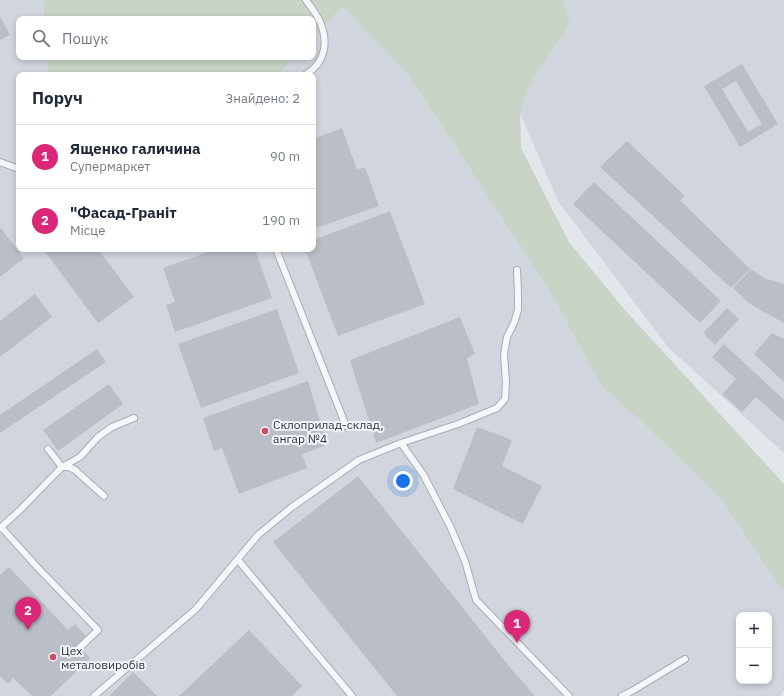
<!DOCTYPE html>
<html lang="uk">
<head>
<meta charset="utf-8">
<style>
  :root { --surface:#fff; --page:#f6f6f7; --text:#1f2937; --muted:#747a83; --line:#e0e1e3; --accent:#db2777 }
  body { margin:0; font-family:"IBM Plex Sans",sans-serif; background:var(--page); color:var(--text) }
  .controls { position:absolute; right:12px; bottom:12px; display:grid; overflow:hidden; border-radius:8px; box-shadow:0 2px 6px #0003 }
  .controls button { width:36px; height:36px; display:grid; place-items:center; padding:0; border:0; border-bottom:1px solid var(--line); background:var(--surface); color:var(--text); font:20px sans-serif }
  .you { position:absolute; left:403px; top:481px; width:14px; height:14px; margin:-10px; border:3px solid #fff; border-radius:50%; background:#1a73e8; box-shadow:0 0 0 6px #1a73e833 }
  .badge { display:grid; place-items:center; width:26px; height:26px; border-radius:50%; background:var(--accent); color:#fff; font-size:13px; font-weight:700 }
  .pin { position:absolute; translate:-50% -33px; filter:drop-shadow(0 1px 2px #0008) }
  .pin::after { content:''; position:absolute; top:21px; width:14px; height:12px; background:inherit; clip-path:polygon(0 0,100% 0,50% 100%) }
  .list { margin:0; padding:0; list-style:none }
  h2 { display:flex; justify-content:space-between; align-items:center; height:52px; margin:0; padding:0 16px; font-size:17px }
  h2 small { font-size:13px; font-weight:400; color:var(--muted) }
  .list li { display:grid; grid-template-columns:26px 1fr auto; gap:12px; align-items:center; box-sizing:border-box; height:64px; padding:0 16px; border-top:1px solid var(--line) }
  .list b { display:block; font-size:15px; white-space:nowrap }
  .list p { margin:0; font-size:13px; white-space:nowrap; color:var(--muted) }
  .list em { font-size:13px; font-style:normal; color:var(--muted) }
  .icon { flex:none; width:22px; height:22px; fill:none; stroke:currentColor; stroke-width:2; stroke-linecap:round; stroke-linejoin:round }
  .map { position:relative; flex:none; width:784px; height:696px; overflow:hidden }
  .search { position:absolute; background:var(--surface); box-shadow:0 2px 6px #0003; left:16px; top:16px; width:300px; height:44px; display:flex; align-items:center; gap:10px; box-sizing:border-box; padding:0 14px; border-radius:8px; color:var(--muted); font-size:15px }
  .panel { position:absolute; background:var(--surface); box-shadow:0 2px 6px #0003; left:16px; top:72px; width:300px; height:180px; border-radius:8px }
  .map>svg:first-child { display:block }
  .built { fill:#d1d5dd; fill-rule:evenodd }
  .green { fill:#c8d4c5 }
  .building { fill:#babfc7; fill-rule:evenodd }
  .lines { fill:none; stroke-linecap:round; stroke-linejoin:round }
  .service-casing { stroke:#a8adb5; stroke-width:8 }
  .service { stroke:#f6f7f9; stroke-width:6 }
  .poi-dot { fill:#ca4e60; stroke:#f3f5f8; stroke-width:1.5 }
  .labels { text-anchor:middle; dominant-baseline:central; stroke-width:4; stroke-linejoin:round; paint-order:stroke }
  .poi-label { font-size:12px; fill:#2b3442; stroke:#f3f5f8; text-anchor:start }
</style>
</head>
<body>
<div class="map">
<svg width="784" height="696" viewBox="0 0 784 696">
  <rect width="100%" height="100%" fill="#e3e6eb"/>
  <path class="built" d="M0 0H43L44 19H19V57H47L48 75H19V249H313V75H278L295 57H313V37L342 5 408 74 552 295 600 384 643 423 722 500 769 571 784 592V690L780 696H0ZM739 615H769V681H739Z
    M471 0H784V453L668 347 558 201Z"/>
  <path class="green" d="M43 0H562L570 22 530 84 520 113 521 148 569 242 624 309 784 484V592L769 571 722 500 643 423 600 384 552 295 408 74 342 6 313 37V19H44Z
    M47 57H295L278 75H48Z"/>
  <path class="building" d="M0 16 10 35 0 40Z
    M742 64 778 124 740 147 704 86ZM736 81 762 124 748 132 722 89Z
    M342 128 357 170 365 167 379 206 313 229V139Z
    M627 141 685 196 680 200 750 269 731 288 600 167Z
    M594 182 721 301 700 323 573 204Z
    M390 211 425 304 338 336 305 249H313V240Z
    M0 227 24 258 0 277Z
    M43 249H98L134 297 98 323Z
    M217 249H255L272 298 175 332 166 305 175 302 163 268Z
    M751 269 766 279 784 284V323L750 304 733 288Z
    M35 294 52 317 0 357V321Z
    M727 308 739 319 715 345 703 333Z
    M277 309 299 373 201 408 178 344Z
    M460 317 475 354 467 358 479 404 376 443 350 360Z
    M772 333 784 339V382L754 354Z
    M724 344 784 400V422L756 397 742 412 722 394 736 379 712 357Z
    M97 349 106 362 0 433V415Z
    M308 381 327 445 302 454 307 468 239 494 222 448 214 451 203 418Z
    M109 384 123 404 58 451 43 430Z
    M477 427 512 440 502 466 542 486 523 524 453 489Z
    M358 476 513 671 535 696H397L273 542Z
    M9 567 68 630 75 624 86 636 71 650 76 657 83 650 90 658 51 696H32L13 678 8 684 0 676V575Z
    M249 630 302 686 292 696H179Z
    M133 672 157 696H109Z"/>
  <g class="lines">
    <g class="service-casing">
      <path id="service" d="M305 75C327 62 329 39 318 18 315 12 310 6 306 0
        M0 162 19 169
        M276 249 346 426
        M401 443 423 474 450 526 465 561 476 600 569 696
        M48 449 62 467H69L75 470 104 496
        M1 527 38 568 98 630 75 652
        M0 528 19 511 62 467 80 457 98 437 112 427 134 418
        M238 560 352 696
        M94 696 196 609 258 535 292 507 359 460 401 443 458 424 497 408 505 399 506 382 504 354 507 337 514 323 518 310V293L517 270
        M622 696 632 691 685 659"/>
    </g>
    <use href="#service" class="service"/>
  </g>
  <g class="poi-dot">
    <circle cx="265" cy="431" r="4"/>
    <circle cx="53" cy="657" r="4"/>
  </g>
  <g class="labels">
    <g class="poi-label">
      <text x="273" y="424">Склоприлад-склад,<tspan x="273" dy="14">ангар №4</tspan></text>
      <text x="61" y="650">Цех<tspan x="61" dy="14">металовиробів</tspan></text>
    </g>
  </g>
</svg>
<div class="controls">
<button>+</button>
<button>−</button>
</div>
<div class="you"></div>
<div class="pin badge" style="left:517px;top:643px">1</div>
<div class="pin badge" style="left:28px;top:630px">2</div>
<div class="search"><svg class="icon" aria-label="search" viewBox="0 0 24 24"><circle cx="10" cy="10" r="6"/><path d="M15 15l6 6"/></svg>Пошук</div>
<section class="panel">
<h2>Поруч<small>Знайдено: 2</small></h2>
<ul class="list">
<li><span class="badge">1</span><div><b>Ященко галичина</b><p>Супермаркет</p></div><em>90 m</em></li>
<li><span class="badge">2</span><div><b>&quot;Фасад-Граніт</b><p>Місце</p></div><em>190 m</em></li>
</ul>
</section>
</div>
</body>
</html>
